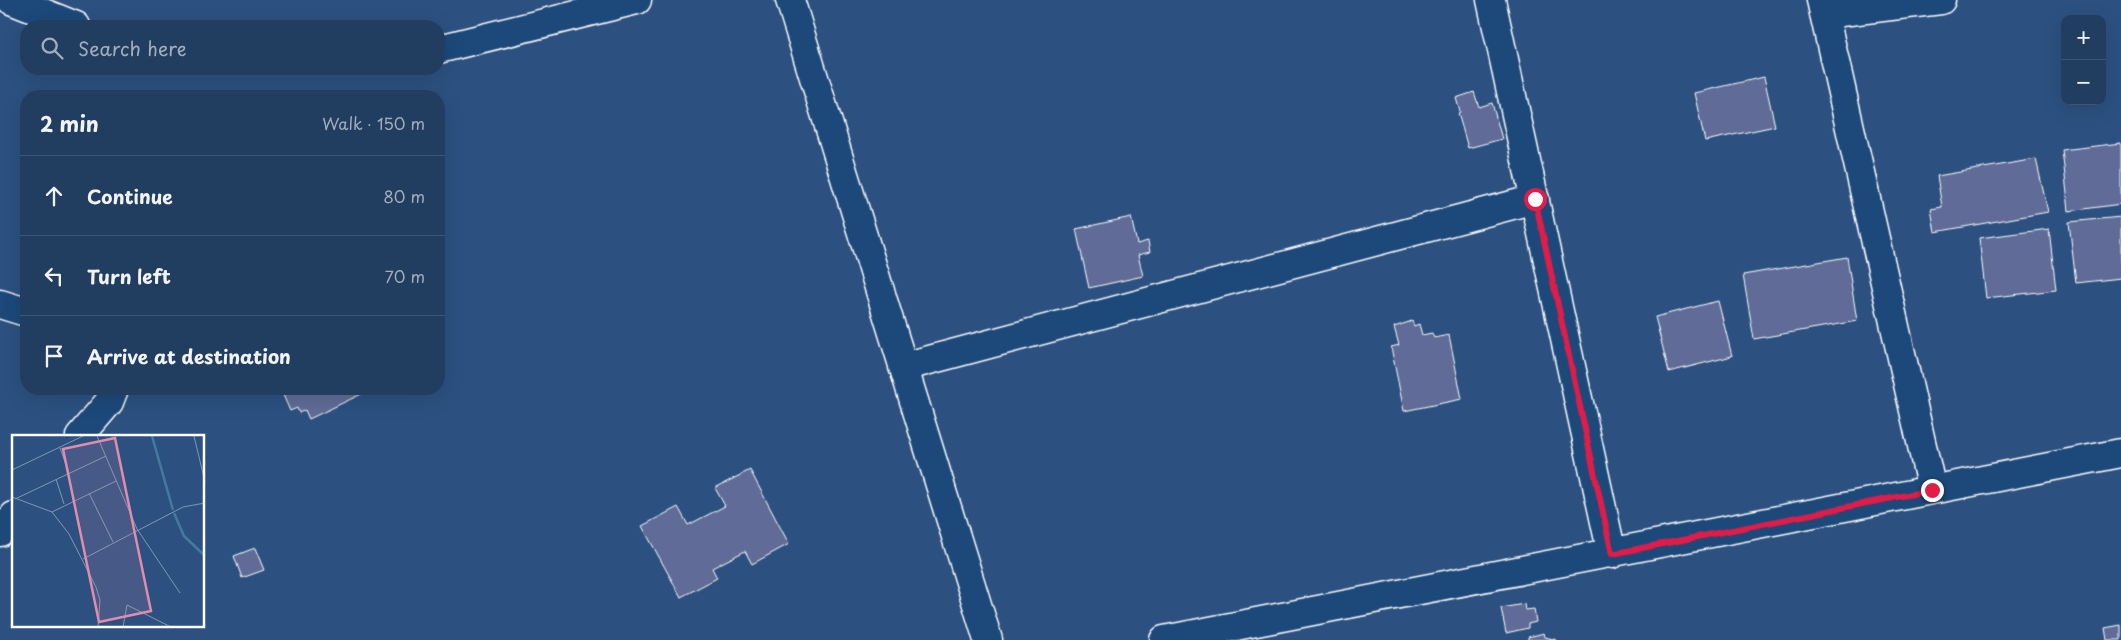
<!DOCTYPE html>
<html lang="en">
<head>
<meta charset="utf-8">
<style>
  :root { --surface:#213d60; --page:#2d4869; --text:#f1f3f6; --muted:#a2aebd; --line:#3e5675 }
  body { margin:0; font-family:"Playpen Sans",sans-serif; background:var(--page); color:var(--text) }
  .controls { position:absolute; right:15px; top:15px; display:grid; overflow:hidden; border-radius:10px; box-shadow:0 5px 20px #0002 }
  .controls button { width:45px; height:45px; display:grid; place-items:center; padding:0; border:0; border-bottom:1px solid var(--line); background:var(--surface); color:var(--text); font:25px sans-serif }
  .stop { position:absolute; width:15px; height:15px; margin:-11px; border:4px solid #e11d48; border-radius:50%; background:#fff }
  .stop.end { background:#e11d48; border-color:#fff; box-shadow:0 1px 5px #0008 }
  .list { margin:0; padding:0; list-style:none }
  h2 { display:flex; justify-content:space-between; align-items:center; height:65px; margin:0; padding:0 20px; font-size:21px }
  h2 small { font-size:16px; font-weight:400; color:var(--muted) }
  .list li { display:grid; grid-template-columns:32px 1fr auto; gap:15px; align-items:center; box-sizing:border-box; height:80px; padding:0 20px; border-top:1px solid var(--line) }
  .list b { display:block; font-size:19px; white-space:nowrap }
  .list em { font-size:16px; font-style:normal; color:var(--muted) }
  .icon { flex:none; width:28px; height:28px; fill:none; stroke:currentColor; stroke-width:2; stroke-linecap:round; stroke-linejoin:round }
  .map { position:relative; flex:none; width:2121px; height:640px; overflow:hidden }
  .search { position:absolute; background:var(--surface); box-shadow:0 5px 20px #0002; left:20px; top:20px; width:425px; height:55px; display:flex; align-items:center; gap:12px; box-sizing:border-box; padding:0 18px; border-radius:20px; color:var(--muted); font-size:19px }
  .panel { position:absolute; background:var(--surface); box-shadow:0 5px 20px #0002; left:20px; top:90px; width:425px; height:305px; border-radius:20px }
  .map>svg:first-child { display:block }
  .building { fill:#606c97; stroke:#fff }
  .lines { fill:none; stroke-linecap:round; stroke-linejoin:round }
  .minor-casing { stroke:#fff; stroke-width:31 }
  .minor { stroke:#1f4a7a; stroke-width:28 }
  .route { stroke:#e11d48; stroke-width:6 }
  .inset-river { fill:none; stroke:#437b9f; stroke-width:2.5 }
  .inset-road { fill:none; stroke:#8097b3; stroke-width:1 }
  .view { fill:#e08cad; fill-opacity:0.15; stroke:#e08cad; stroke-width:2.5 }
  .inset-edge { fill:none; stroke:#fff; stroke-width:2.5 }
</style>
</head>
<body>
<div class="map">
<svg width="2121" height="640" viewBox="0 0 2121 640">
  <rect width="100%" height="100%" fill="#2c5180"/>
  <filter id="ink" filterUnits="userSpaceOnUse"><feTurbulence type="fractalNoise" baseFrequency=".02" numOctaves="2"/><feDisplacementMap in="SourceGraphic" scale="10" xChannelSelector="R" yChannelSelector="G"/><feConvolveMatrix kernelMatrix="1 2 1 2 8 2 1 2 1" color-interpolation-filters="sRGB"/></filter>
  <g filter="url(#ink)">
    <path class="building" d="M1764 77 1775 126 1705 141 1694 93Z
      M1474 92 1479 107 1492 103 1502 139 1468 148 1458 113 1460 112 1456 98Z
      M2121 143V204L2069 211 2062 150Z
      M2036 159 2048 212 1935 232 1931 209 1942 207 1937 176Z
      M1131 217 1137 244 1148 241 1150 252 1138 255 1143 276 1089 288 1076 229Z
      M2121 217V278L2076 283 2069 222Z
      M2049 229 2056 290 1986 298 1979 238Z
      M1847 257 1857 321 1754 339 1743 275Z
      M1718 301 1732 356 1669 372 1655 317Z
      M1412 321 1414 326 1419 324 1422 335 1432 333 1434 338 1449 335 1462 399 1404 411 1391 347 1399 345 1394 327Z
      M286 389H369L370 390 309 419 305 410 299 413 297 408 290 411 283 395 288 393Z
      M750 470 789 544 752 564 745 551 712 568 717 578 681 597 642 526 678 507 688 525 725 506 715 488Z
      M255 548 264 570 242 578 234 556Z
      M1524 604 1525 610 1534 609 1536 622 1528 624V628L1506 633 1501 608Z
      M2121 625V640H2107L2105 628Z
      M1544 633 1545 637 1557 640H1528V637Z"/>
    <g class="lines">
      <g class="minor-casing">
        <path id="minor" d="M11 0 76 26
          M790 0 988 640
          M1491 0 1612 554
          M1821 0 1932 490
          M1824 14 1941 0
          M439 49 637 0
          M0 304 26 312
          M903 367 1535 199
          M80 436 109 402 114 389
          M0 532 14 516
          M1164 640 2121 453"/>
      </g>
      <use href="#minor" class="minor"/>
    </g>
  </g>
  <g class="lines" filter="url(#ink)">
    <path class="route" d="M1535 199 1612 554 1932 490"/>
  </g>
  <g transform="translate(12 435)">
    <rect width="192" height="192" fill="#2c5180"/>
    <path class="inset-river" d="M140 1 161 75M162 78 172 101 193 121"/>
    <path class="inset-road" d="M85 1 125 94 168 158M182 1 193 47M48 13 57 38M0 35 71 1M44 44 52 69M77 58 101 107M0 62 40 77 57 99 84 152 88 165 86 192M3 64 94 21M40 77 104 46M71 124 171 72 193 68M111 192 115 170 159 192"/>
    <path class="view" d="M103 3 139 176 87 187 51 14Z"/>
    <rect width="192" height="192" class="inset-edge"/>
  </g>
</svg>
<div class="controls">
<button>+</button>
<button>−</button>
</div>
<div class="stop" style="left:1535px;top:199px"></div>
<div class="stop end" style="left:1932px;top:490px"></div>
<div class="search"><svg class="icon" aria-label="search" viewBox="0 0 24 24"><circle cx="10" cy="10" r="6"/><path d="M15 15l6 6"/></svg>Search here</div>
<section class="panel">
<h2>2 min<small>Walk · 150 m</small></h2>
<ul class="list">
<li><svg class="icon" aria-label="ahead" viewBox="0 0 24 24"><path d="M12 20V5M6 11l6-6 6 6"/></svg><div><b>Continue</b></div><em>80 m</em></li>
<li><svg class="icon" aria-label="left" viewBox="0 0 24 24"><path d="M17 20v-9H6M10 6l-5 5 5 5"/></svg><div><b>Turn left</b></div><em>70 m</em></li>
<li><svg class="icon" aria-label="arrive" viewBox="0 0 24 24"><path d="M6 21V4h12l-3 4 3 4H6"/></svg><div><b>Arrive at destination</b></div></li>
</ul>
</section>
</div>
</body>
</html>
